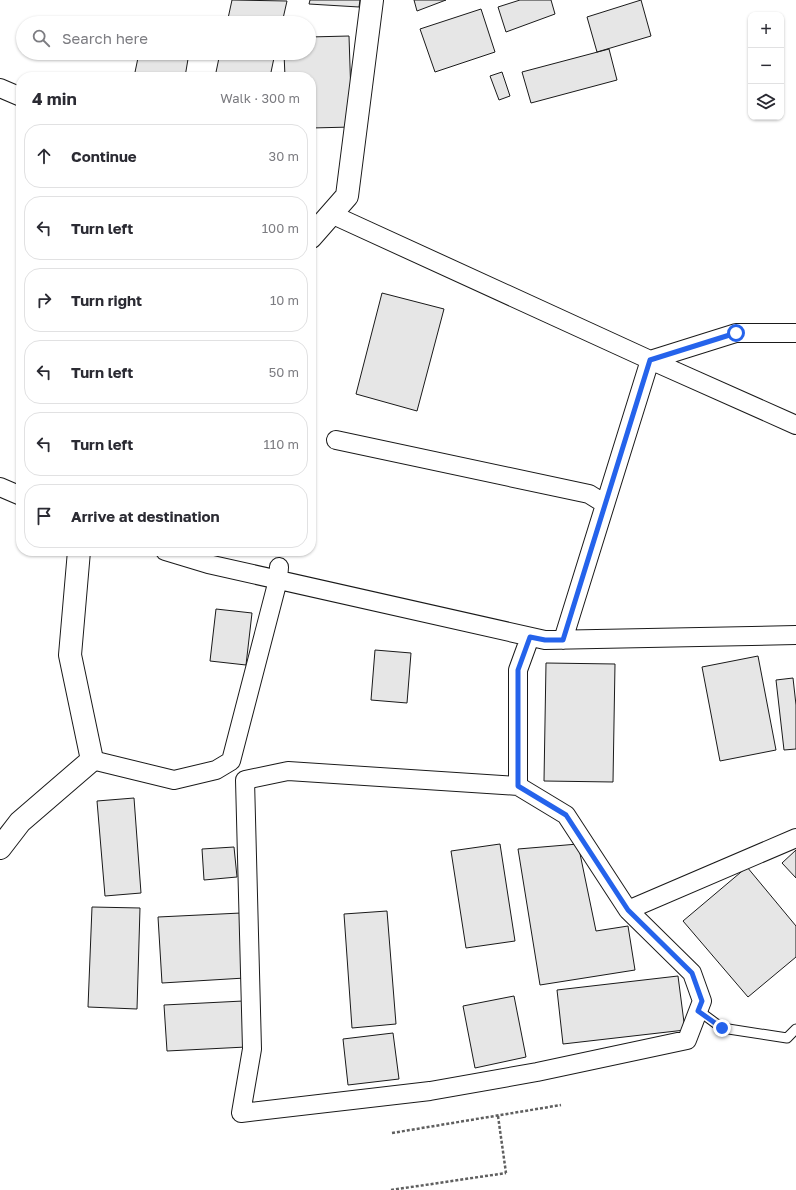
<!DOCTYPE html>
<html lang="en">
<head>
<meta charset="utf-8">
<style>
  :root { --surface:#fff; --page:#f2f2f3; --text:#2b2b33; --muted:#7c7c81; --line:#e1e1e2 }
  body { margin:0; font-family:"Golos Text",sans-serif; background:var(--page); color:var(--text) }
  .controls { position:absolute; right:12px; top:12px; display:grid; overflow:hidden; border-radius:8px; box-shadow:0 1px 3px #0004 }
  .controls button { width:36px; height:36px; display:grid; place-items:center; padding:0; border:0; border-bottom:1px solid var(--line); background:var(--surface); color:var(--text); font:20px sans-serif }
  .stop { position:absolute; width:12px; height:12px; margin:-9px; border:3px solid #2563eb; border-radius:50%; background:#fff }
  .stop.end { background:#2563eb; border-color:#fff; box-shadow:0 1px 4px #0008 }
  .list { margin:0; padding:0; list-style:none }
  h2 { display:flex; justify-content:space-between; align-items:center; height:52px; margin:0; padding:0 16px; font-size:17px }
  h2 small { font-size:13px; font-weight:400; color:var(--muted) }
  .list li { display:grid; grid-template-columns:26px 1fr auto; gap:12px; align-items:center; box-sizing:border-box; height:64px; margin:0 8px 8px; padding:0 8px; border:1px solid var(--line); border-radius:16px }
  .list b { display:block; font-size:15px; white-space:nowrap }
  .list em { font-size:13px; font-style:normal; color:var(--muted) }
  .icon { flex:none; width:22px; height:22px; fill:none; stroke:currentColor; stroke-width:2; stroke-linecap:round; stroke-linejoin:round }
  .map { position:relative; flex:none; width:796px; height:1190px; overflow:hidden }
  .search { position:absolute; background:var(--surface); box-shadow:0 1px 3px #0004; left:16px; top:16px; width:300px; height:44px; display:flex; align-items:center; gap:10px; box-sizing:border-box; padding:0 14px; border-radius:22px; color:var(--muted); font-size:15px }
  .panel { position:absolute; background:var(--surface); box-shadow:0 1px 3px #0004; left:16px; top:72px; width:300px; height:484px; border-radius:16px }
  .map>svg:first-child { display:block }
  .building { fill:#e6e6e6; stroke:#1a1a1a }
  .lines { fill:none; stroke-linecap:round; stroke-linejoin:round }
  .service-casing { stroke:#1a1a1a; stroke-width:11 }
  .minor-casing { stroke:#1a1a1a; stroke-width:20 }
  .secondary-casing { stroke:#1a1a1a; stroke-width:24 }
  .path { stroke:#5f5f5f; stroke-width:2.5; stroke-dasharray:3 2; stroke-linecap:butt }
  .service { stroke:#fff; stroke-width:9 }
  .minor { stroke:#fff; stroke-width:18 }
  .secondary { stroke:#fff; stroke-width:22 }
  .path-bridge { stroke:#5f5f5f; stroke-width:2.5; stroke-dasharray:3 2; stroke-linecap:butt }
  .route { stroke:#2563eb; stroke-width:5 }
</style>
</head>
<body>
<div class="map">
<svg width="796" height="1190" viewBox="0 0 796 1190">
  <rect width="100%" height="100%" fill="#fff"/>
  <path class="building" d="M232 0 287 1 282 23H227Z
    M310 0H360L359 7 309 4Z
    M414 0H446L417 11Z
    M520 0H551L555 14 506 32 498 7Z
    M641 0 651 36 597 52 587 17Z
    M481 9 495 52 435 72 420 29Z
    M349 36 352 127 311 128V77H285L284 53H309V37Z
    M609 49 617 80 531 103 522 72Z
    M139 53H189L185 77H134Z
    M220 53H275L270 77H215Z
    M502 72 510 96 499 100 490 76Z
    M382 293 444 309 417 411 356 394Z
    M216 609 252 613 246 665 210 661Z
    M375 650 411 653 407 703 371 700Z
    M758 656 776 750 720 761 702 667Z
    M546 663 615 664 613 782 544 781Z
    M793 678 796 705V749L784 750 776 680Z
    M134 798 141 893 105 896 97 801Z
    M500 844 515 941 466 948 451 851Z
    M578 844 596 931 628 926 635 970 540 985 518 849Z
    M234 847 237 877 204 880 202 849Z
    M796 850V878L782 863Z
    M747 867 796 926V957L748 997 683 921Z
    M92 907 140 908 137 1009 88 1007Z
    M387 911 396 1024 352 1028 344 914Z
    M241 913 245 978 162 983 158 917Z
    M678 976 685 1030 563 1044 557 990Z
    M514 996 526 1057 475 1068 463 1006Z
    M243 1001 246 1047 167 1051 164 1005Z
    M393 1033 399 1079 348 1085 343 1039Z"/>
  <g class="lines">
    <g class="service-casing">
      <path id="service" d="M699 1011 722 1028 787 1038 796 1029"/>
    </g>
    <g class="minor-casing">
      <path id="minor" d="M0 88 21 97
        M331 214 650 360 796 425
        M336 440 589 494 605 504
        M0 487 21 496
        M165 551 208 564 545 640 796 635
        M563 640 650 360 736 333H796
        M92 760 174 780 216 770 231 761 278 580 279 567
        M288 771 518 786 566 815 628 910 692 973 702 1001 687 1040 537 1072 430 1091 241 1113 252 1049 245 780Z
        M518 786V670L530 637
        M628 910 796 838"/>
    </g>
    <g class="secondary-casing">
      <path id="secondary" d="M311 237 347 196 372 0
        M0 848 20 822 92 760 70 655 79 551"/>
    </g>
    <path class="path" d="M392 1133 561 1105
      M391 1190 506 1173"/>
    <use href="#service" class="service"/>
    <use href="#minor" class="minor"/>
    <use href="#secondary" class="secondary"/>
    <path class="path-bridge" d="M498 1116 506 1173"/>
  </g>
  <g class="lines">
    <path class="route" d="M722 1028 698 1011 702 1001 692 973 628 910 566 815 518 786V670L530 637 545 640H563L650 360 736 333"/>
  </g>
</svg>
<div class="controls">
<button>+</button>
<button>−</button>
<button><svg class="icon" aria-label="layers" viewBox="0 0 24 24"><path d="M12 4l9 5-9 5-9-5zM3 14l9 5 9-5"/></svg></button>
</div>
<div class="stop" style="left:736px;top:333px"></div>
<div class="stop end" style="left:722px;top:1028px"></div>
<div class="search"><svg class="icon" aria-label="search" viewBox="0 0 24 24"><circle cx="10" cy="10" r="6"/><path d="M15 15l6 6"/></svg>Search here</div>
<section class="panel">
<h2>4 min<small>Walk · 300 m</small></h2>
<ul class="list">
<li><svg class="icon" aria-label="ahead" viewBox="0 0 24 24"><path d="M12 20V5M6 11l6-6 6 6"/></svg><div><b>Continue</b></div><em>30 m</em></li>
<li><svg class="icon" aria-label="left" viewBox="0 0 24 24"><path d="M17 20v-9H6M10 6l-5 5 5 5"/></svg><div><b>Turn left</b></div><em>100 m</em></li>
<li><svg class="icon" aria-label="right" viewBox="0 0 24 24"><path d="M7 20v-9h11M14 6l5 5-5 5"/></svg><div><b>Turn right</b></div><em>10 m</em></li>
<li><svg class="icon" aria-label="left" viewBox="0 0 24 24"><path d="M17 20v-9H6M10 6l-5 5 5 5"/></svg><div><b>Turn left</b></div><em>50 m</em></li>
<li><svg class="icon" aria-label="left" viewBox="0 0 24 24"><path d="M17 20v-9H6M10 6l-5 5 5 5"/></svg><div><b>Turn left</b></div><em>110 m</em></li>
<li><svg class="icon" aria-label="arrive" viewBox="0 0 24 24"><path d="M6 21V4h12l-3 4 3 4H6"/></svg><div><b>Arrive at destination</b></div></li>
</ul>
</section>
</div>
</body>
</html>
